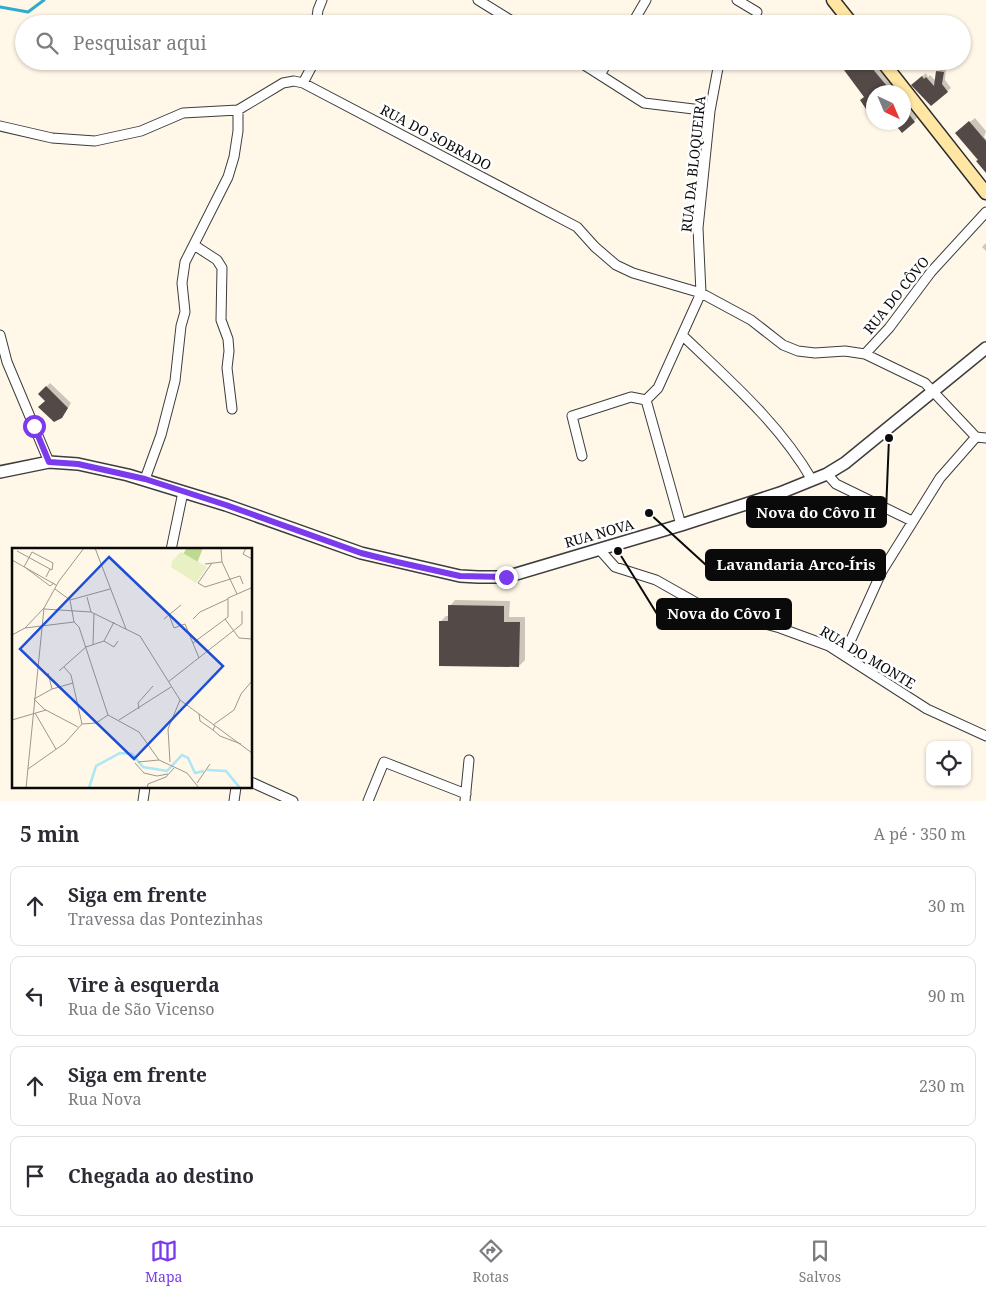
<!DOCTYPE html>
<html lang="pt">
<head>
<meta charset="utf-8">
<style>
  :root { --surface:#fff; --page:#f2f2f3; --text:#2b2b33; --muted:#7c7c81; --line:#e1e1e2; --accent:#7c3aed }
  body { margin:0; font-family:"Noto Serif",serif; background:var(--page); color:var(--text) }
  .controls { position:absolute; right:15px; bottom:15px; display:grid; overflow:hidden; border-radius:10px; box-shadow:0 1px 4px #0004 }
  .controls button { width:45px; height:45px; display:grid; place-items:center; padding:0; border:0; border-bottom:1px solid var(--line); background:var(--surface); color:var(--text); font:25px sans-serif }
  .compass { position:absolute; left:866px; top:85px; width:45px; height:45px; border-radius:50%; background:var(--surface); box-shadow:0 1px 4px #0004; rotate:136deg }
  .stop { position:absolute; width:15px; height:15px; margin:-11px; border:4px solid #7c3aed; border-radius:50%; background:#fff }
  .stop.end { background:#7c3aed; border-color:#fff; box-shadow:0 1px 5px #0008 }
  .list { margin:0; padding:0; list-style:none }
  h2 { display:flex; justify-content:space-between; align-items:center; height:65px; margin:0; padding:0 20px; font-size:21px }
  h2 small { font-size:16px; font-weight:400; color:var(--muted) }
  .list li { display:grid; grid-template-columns:32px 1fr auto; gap:15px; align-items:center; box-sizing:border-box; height:80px; margin:0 10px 10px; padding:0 10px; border:1px solid var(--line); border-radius:10px }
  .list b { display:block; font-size:19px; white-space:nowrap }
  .list p { margin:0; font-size:16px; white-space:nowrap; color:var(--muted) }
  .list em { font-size:16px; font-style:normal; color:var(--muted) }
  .icon { flex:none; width:28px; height:28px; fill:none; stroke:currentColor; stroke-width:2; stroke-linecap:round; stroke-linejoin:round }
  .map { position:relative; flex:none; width:986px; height:801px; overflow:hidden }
  .search { position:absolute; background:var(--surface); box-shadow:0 1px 4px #0004; left:15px; right:15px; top:15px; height:55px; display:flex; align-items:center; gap:12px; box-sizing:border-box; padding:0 18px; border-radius:28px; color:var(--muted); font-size:19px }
  .sheet { height:425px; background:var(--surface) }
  nav { display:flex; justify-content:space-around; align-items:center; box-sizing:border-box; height:70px; border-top:1px solid var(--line); background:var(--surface); font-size:14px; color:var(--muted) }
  nav a { display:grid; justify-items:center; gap:2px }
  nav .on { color:var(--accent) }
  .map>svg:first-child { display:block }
  .shadow { fill:#0003 }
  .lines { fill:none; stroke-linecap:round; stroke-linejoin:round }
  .stream { stroke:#31aad0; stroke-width:3 }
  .building { fill:#534a47 }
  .minor-casing { stroke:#3d3d3d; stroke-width:11 }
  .tertiary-casing { stroke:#3d3d3d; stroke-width:14 }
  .secondary-casing { stroke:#2c2c2c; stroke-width:15 }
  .minor { stroke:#fff; stroke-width:9 }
  .tertiary { stroke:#fff; stroke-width:11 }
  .secondary { stroke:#ffe6a3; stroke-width:12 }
  .route { stroke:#7c3aed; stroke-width:6 }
  .labels { text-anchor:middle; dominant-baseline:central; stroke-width:5; stroke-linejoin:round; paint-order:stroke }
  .street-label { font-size:14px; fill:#0a0a0a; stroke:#fff }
  .inset-river { fill:none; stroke:#abe7f7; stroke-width:2.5 }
  .inset-road { fill:none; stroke:#9d988f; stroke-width:1 }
  .view { fill:#1d4ed8; fill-opacity:0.15; stroke:#1d4ed8; stroke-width:2.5 }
  .inset-edge { fill:none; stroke:#0a0a0a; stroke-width:2.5 }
  .leader { fill:none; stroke:#0a0a0a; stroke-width:2 }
  .callout-dot { fill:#0a0a0a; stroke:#fff; stroke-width:2 }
  .callout { fill:#0a0a0a; stroke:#0a0a0a; stroke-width:2 }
  .callout-label { font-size:15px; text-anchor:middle; font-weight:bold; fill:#fff }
</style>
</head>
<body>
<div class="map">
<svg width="986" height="801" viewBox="0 0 986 801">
  <rect width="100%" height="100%" fill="#fff7e8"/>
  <path class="shadow" d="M848 61H873L893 86 885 92H874L865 97Z
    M941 69H946L945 80 951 88 931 105 916 82 926 73 928 77 930 75 936 81 937 72Z
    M911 110 917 118 914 121 904 122V116Z
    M975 118 986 131 984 137 986 139V171L961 129Z
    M986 243V251L982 247Z
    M50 383 71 403 65 413 40 394Z
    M455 600 510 601 509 617H525V660L519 666 441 621 446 616H449L450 606Z"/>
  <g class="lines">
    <path class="stream" d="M0 7 28 12 44 0"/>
  </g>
  <path class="building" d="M847 61H866L892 92H874V103L866 109 860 100 864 97 841 66Z
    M936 71 944 72 942 84 948 92 931 106 911 85 922 76 924 79 926 77 934 86Z
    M904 108 915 122 902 133 893 122H904Z
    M969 121 986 141V173L976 161 978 160 955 133Z
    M46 386 68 408 62 418 54 422 38 407 45 401 38 394Z
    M448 605 504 606V622H520L519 667 439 666V621H448Z"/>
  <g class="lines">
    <g class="minor-casing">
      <path id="minor" d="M478 0 517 24
        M737 0 757 12
        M316 24 318 10 322 0
        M632 24 646 0
        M578 61 644 103 710 111
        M600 75 608 61
        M303 83 312 66V61
        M0 126 52 138 95 141 141 131 183 113 238 110 283 83 294 81 303 83 577 227 595 247 616 265 633 273 701 293 751 320 783 345 798 351 815 353 845 351 865 354 889 328 931 272 986 212
        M194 245 217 260 222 268 221 320 228 339 229 351 227 368 232 409
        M0 335 7 362 49 462
        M682 335C729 380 779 423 812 480
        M865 354 925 383 976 437
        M646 400 658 388 701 293 698 228 710 111 718 68
        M646 400 681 525
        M582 456 572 416 631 397 646 400
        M827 474 836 484 912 521
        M145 479 161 435 175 381 181 326 185 312 182 283 185 262 228 177 234 157 238 131V110
        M599 549 615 567 656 580 702 606 780 628 829 646 927 709 986 736
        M171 550 183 492
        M844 655 882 571 940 478 976 437 986 438
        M251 782 293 801
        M143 801 145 787
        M234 801 236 787
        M368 801 384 762 466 794
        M465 801 469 760"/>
    </g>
    <g class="tertiary-casing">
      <path id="tertiary" d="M0 472 49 462 78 464 128 475 226 505 361 553 460 576 478 577H506L681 525 780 493 827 474 845 463 986 348"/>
    </g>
    <g class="secondary-casing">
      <path id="secondary" d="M833 0 852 24
        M882 61 986 193"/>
    </g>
    <use href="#minor" class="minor"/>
    <use href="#tertiary" class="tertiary"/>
    <use href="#secondary" class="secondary"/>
  </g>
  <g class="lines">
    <path class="route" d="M34 426 49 462 78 464 145 479 226 505 361 553 397 562 460 576 506 577"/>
  </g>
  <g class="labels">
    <g class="street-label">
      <text transform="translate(436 137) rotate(28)">RUA DO SOBRADO</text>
      <text transform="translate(693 164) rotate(-84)">RUA DA BLOQUEIRA</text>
      <text transform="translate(896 295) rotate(-51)">RUA DO CÔVO</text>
      <text transform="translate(599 533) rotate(-16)">RUA NOVA</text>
      <text transform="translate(868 657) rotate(31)">RUA DO MONTE</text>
    </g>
  </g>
  <g transform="translate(12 548)">
    <rect width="240" height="240" fill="#fff7e8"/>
    <path d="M175 0H191L185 15 171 6Z" fill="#beda91"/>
    <path d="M169 4 195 19 184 35 159 19 160 13Z" fill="#e8f0c4"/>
    <path class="inset-river" d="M195 222 214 223 228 240M77 240 84 218 108 205 120 206 131 219 155 223 170 207 176 210 183 225 192 223"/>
    <path class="inset-road" d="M83 0 114 81M209 0 210 14 225 46M234 0 231 6 240 11M5 3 38 21 34 29M0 12 44 37M200 15 186 35 193 39 228 28 231 36M193 16 210 14M12 19 20 4 41 15 40 22 38 21M14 20 38 38 42 35M240 33V69M43 41 58 52 98 41M75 49 79 64M58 52 62 74M32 61 79 64 128 88 168 152 240 205M157 67 162 80 173 76 187 110M152 71 169 57M181 71 188 64 216 51M213 71 227 90 240 91M13 80 62 74 67 79 96 167M0 87 13 80 32 60M92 93 102 74M92 93 102 99 106 93M181 95 216 69V50L239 40M81 96 82 65M52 119 59 127 70 176M47 123 74 99 92 93M36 125 40 141M156 134 230 76V63M61 135 40 141 22 151 32 161 66 179M127 161 126 155 141 138M23 165 44 201M187 166 188 173 201 182M96 167 127 184 147 212 175 225 187 240M0 172 34 162M107 172 159 139M201 177 222 162 229 146 240 133M203 178 201 182 208 188 229 196M126 214 147 212M158 214 156 181 168 152M123 215 132 225 145 228 156 226M16 221 53 195 70 176 84 175 96 167M185 235 198 216M14 240 32 60 47 33 72 0M135 240 136 236 154 229 162 220"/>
    <path class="view" d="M97 9 211 118 122 211 8 101Z"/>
    <rect width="240" height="240" class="inset-edge"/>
  </g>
  <path class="leader" d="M889 438L886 512M649 513L706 565M618 551L657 614"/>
  <g class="callout-dot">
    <circle cx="889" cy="438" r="5"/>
    <circle cx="649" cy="513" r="5"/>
    <circle cx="618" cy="551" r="5"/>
  </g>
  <g class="callout">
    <rect x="747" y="497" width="139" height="30" rx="5"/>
    <rect x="706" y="550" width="179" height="30" rx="5"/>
    <rect x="657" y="599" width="134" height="30" rx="5"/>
  </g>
  <g class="callout-label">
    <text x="816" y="518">Nova do Côvo II</text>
    <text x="796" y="570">Lavandaria Arco-Íris</text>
    <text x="724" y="619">Nova do Côvo I</text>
  </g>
</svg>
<div class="controls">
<button><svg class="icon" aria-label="locate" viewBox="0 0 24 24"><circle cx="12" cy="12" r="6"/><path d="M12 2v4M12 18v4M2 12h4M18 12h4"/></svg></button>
</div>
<svg class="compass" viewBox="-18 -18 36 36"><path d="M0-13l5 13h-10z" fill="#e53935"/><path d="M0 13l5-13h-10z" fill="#7c7c81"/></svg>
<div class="stop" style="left:34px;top:426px"></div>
<div class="stop end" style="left:506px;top:577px"></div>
<div class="search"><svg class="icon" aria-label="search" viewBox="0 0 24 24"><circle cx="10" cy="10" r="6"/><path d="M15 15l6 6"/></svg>Pesquisar aqui</div>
</div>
<section class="sheet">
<h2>5 min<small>A pé · 350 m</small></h2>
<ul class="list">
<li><svg class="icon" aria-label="ahead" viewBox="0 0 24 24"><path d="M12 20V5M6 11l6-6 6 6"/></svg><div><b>Siga em frente</b><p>Travessa das Pontezinhas</p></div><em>30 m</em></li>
<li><svg class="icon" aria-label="left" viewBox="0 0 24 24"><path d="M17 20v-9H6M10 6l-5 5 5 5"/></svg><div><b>Vire à esquerda</b><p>Rua de São Vicenso</p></div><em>90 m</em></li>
<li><svg class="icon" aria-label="ahead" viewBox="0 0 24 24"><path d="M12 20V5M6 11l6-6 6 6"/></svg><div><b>Siga em frente</b><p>Rua Nova</p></div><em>230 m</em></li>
<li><svg class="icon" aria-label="arrive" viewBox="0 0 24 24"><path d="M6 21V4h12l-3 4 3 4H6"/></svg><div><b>Chegada ao destino</b></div></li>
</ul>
</section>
<nav>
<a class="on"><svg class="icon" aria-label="map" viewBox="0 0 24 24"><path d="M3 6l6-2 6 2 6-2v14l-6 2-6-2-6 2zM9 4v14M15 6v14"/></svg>Mapa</a>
<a><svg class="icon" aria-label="directions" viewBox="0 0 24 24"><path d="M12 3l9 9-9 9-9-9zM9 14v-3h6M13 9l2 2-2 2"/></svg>Rotas</a>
<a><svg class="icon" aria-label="saved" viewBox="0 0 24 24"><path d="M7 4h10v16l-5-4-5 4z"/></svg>Salvos</a>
</nav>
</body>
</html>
